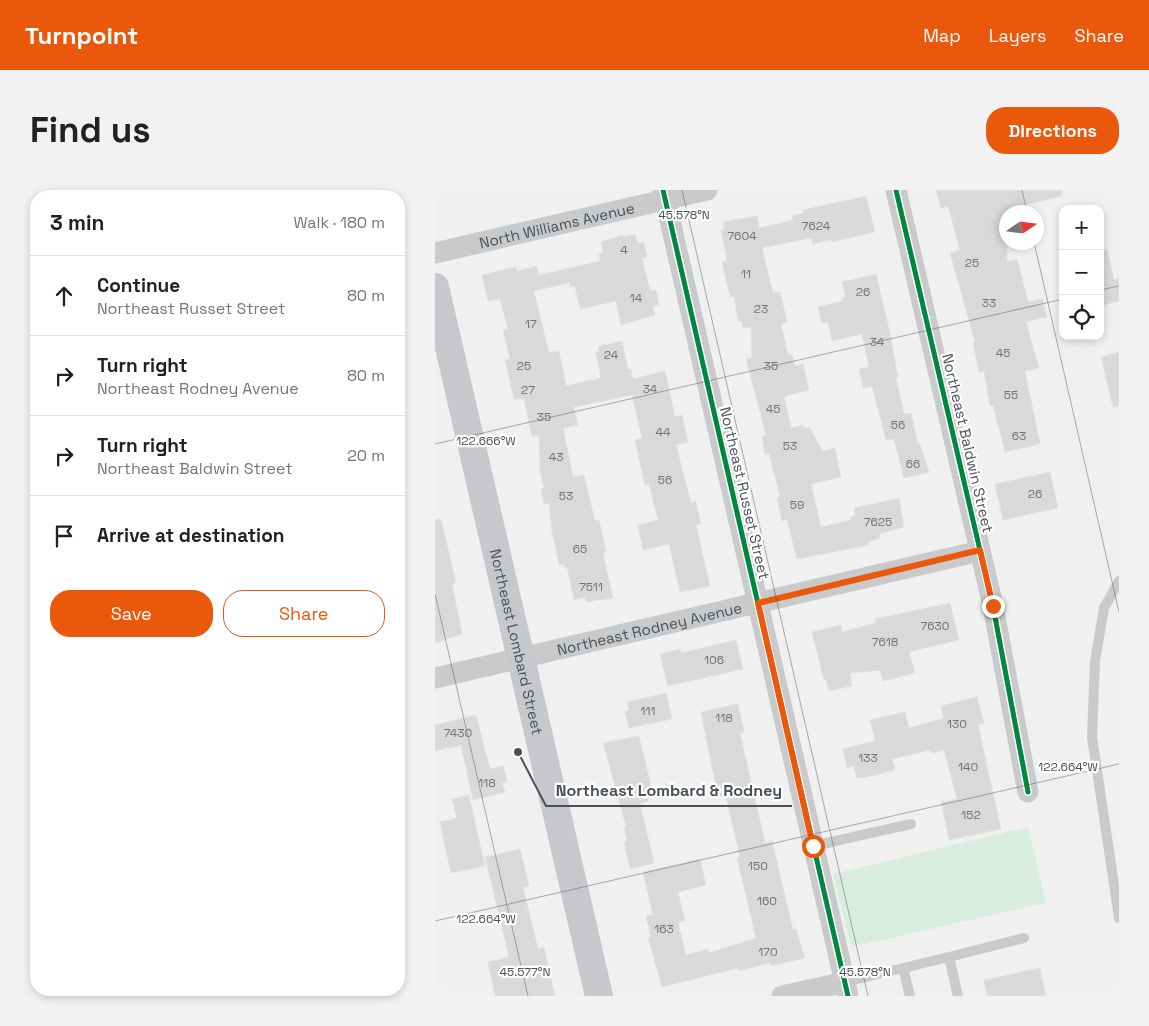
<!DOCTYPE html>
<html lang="en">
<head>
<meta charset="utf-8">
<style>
  :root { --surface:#fff; --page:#f2f2f2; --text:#202124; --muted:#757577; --line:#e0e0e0; --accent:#ea580c }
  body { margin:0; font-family:"Space Grotesk",sans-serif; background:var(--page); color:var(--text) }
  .controls { position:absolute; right:15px; top:15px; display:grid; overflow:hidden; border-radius:10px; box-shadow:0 2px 8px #0003 }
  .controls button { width:45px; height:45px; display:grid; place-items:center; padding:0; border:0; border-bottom:1px solid var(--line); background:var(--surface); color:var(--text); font:25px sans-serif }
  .compass { position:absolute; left:564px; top:15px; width:45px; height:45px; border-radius:50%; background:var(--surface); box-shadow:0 2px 8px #0003; rotate:77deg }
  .stop { position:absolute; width:15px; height:15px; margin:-11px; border:4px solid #ea580c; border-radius:50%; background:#fff }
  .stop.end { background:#ea580c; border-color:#fff; box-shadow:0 1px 5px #0008 }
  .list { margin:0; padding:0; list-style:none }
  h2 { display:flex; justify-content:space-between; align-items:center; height:65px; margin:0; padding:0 20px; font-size:21px }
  h2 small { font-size:16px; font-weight:400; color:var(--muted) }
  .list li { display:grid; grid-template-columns:32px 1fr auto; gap:15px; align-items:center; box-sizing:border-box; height:80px; padding:0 20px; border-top:1px solid var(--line) }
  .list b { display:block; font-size:19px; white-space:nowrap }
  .list p { margin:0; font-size:16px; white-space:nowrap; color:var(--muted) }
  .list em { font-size:16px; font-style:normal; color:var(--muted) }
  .actions { display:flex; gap:10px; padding:15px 20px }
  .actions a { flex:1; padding:11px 0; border:1px solid var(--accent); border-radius:20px; text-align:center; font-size:18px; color:var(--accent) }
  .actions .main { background:var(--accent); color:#fff }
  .icon { flex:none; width:28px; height:28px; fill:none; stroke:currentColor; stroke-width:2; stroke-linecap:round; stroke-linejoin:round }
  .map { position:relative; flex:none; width:684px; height:806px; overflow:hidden; border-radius:20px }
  header { display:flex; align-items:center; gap:30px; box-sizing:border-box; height:70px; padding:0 25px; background:var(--accent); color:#fff }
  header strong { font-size:24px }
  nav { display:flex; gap:28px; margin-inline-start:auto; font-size:18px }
  .intro { display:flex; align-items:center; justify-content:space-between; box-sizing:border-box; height:120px; padding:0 30px }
  h1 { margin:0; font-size:35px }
  .button { padding:12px 22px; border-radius:20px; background:var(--accent); color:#fff; font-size:18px; font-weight:700 }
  main { display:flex; gap:30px; padding:0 30px }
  aside { flex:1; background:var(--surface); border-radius:20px; box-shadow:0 2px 8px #0003 }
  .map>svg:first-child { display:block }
  .green { fill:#d7eddf }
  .building { fill:#d9d9da; stroke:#e2e2e3 }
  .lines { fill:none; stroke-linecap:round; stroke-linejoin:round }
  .lane { stroke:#c8cacb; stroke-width:10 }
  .street { stroke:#c8cacb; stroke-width:21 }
  .primary { stroke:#c6c8cb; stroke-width:28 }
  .cycleway-casing { stroke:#fff; stroke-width:8 }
  .cycleway { stroke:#00873e; stroke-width:5 }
  .route { stroke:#ea580c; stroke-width:6 }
  .ticks { fill:none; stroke:#49525a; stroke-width:1; stroke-opacity:0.45 }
  .labels { text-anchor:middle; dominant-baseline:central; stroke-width:4.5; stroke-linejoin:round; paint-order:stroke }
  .number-label { font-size:12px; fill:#6e747b }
  .street-label { font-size:15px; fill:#49525a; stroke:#fff }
  .ticks-label { font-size:12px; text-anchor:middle; fill:#49525a; stroke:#fff; stroke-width:4.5; stroke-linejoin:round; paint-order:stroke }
  .leader { fill:none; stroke:#49525a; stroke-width:2 }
  .callout-dot { fill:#49525a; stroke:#fff; stroke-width:2 }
  .callout-label { font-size:16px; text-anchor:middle; font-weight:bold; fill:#49525a; stroke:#fff; stroke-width:4.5; stroke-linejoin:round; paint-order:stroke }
</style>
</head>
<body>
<header>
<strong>Turnpoint</strong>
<nav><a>Map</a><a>Layers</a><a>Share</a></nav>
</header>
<div class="intro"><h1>Find us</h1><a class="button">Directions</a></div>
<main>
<aside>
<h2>3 min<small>Walk · 180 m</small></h2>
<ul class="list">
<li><svg class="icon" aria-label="ahead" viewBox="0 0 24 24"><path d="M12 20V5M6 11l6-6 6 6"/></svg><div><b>Continue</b><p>Northeast Russet Street</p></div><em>80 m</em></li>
<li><svg class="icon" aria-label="right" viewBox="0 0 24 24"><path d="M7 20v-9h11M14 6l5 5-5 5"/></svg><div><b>Turn right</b><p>Northeast Rodney Avenue</p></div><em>80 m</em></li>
<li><svg class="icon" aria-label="right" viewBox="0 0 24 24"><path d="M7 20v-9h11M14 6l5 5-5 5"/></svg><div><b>Turn right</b><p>Northeast Baldwin Street</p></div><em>20 m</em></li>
<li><svg class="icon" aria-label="arrive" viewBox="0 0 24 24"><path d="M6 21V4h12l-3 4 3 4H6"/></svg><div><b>Arrive at destination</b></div></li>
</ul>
<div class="actions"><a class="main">Save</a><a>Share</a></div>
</aside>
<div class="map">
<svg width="684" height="806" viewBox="0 0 684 806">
  <rect width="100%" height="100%" fill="#f0f0f0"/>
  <path class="green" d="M593 637 611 713 416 757 398 684Z"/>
  <path class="building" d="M501 0H626L627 6 581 17 582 22H572V72L582 69 593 112 608 109 612 127 591 132 604 178 590 181 605 254 570 262 558 215 555 216 549 181 544 182 538 153 540 152 515 63 525 60 513 16 506 18Z
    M431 6 440 42 397 52 396 50 378 54 376 48 327 58 338 103 345 102 352 132 346 134 353 165 357 164 360 176 368 174 374 200 349 206 356 238 369 235V238L374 237 388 261 400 258 406 287 376 294 386 337 416 330V327L420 326 419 318 464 308 469 337 444 344 445 348 433 352 434 355 362 369 352 329 347 331 342 308 345 307 334 263 330 265 327 246 331 245 311 169 317 168 316 137 308 138 306 131H303L299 106 295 107 287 72 292 71 286 40H289L288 32 322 26 324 38 358 30 357 26 368 23V20Z
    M200 44 203 53 209 52 212 67 207 68 215 101 221 100 224 115 218 116 220 125 186 135 181 111 145 119 140 96 135 97 134 93 99 101 114 163 124 161 131 196 166 188 161 162H164L163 156 187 151 193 179H196L198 189 230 181 240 227 247 225 253 252 241 255 256 313 261 312 266 334 261 335 275 396 245 402 234 354 208 360 203 335 223 330 214 294 210 295 200 250 207 248 197 205 139 217 143 235 128 238 138 287 149 285 160 331 164 330 171 362 168 363 178 408 151 412 150 407 139 410 132 377 130 378 129 374 124 375 117 341 114 313 109 314 106 299 109 298 105 281 104 245 97 247 89 209H79L70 170 75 169 68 140 73 139 65 109 53 111 47 85 81 77 82 81 102 76 104 85 165 71 164 64 168 63 166 52 188 45V47Z
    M672 59 679 90 684 88V111L665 116V60Z
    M441 84 455 144 463 187 461 188 469 224 476 223 483 254H485L494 282 469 288 459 249 451 250 437 196 428 198 424 179 434 177 427 144 397 151 393 132 387 133 383 117 408 111 407 108 411 107 407 92Z
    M684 162V216L678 217 666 167Z
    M615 282 623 318 568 330 560 294Z
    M6 329 21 393 17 394 27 444 0 453V330Z
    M515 413 524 450 474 462 480 483 448 491 445 480 415 483 417 496 394 501 391 489 389 490 377 442 406 435 407 442 441 433 440 429Z
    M301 450 308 479 233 496 225 464 246 459V463Z
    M231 503 237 529 194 538 190 521 194 520 192 512Z
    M542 507 549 533 543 534 566 639 514 650 506 612 522 609 509 560 497 563 495 560 457 569 460 580 433 587 422 588 419 576 412 578 408 559 440 551 435 530 470 522 474 538 509 528 506 516Z
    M303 514 309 542 305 543 330 653 337 651 358 740 361 739 370 768 336 776 335 773 304 781 303 778 227 797 213 747H216L211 726 218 725 208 682 265 669 271 695 243 702 250 731 243 732 251 765 273 759 274 763 321 748 302 668 305 667 291 607 289 605 283 607 266 522Z
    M41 525 55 579 68 576 72 592 67 593 70 602 38 610 26 555 0 561V535Z
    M204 546 217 600 211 602 214 611 205 614 219 673 195 679 189 652 192 651 189 637 191 636 168 553Z
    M34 605 50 676 16 683 5 632 22 628 17 609Z
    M85 659 94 696 88 697 103 759 109 757 120 806H60L53 772 74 767 50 667Z
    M605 778 611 806H552L549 790Z"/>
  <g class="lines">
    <path class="lane" d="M684 391 669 418 660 471 657 547 684 728
      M378 656 476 634
      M468 778 475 806
      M410 792 514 767
      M523 806 514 767 589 748"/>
    <g class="street">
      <path d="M228 0 413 806"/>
      <path d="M461 0 558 416 593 602"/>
      <path id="s1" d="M0 63 272 0"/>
      <path id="s2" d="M0 488 545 361"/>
      <path d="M347 806 410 792"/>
    </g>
    <path class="primary" id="s3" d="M0 97 164 806"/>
    <g class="cycleway-casing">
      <path id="cycleway" d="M228 0 413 806
        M461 0 558 416 593 602"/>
    </g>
    <use href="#cycleway" class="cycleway"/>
  </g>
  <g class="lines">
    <path class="route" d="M378 656 323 413 545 360 558 416"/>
  </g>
  <path class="ticks" d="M247 0 433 806M587 0 592 22M599 52 684 422M665 100 684 96M0 254 628 109M0 404 93 806M0 731 684 574"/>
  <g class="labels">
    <g class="number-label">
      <text x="381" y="36">7624</text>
      <text x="307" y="46">7604</text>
      <text x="189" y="60">4</text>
      <text x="537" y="73">25</text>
      <text x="311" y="84">11</text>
      <text x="428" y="102">26</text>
      <text x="201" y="108">14</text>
      <text x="554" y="113">33</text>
      <text x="326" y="119">23</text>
      <text x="96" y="134">17</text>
      <text x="442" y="152">34</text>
      <text x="568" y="163">45</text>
      <text x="176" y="165">24</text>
      <text x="89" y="176">25</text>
      <text x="336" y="176">35</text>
      <text x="215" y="199">34</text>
      <text x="93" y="200">27</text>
      <text x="576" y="205">55</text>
      <text x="338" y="219">45</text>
      <text x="109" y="227">35</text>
      <text x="463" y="235">56</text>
      <text x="228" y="242">44</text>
      <text x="584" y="246">63</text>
      <text x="355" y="256">53</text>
      <text x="121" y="267">43</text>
      <text x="478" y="274">66</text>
      <text x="230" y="290">56</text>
      <text x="600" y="304">26</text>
      <text x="131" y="306">53</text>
      <text x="362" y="315">59</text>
      <text x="443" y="332">7625</text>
      <text x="145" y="359">65</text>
      <text x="156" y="397">7511</text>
      <text x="500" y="436">7630</text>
      <text x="450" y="452">7618</text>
      <text x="279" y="470">106</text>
      <text x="213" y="521">111</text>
      <text x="289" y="528">118</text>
      <text x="522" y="534">130</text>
      <text x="23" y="543">7430</text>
      <text x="433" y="568">133</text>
      <text x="533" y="577">140</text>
      <text x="52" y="593">118</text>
      <text x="536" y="625">152</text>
      <text x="323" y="676">150</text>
      <text x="332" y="711">160</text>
      <text x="229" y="739">163</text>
      <text x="333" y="762">170</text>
    </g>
    <g class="street-label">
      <text stroke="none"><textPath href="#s1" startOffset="125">North Williams Avenue</textPath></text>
      <text transform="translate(533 253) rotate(77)">Northeast Baldwin Street</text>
      <text transform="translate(310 303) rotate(77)">Northeast Russet Street</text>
      <text stroke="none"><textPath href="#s2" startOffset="220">Northeast Rodney Avenue</textPath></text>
      <text stroke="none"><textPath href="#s3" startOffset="364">Northeast Lombard Street</textPath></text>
    </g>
  </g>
  <g class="ticks-label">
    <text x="249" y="29">45.578°N</text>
    <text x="51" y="255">122.666°W</text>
    <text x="633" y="581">122.664°W</text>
    <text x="51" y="733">122.664°W</text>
    <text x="90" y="786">45.577°N</text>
    <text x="430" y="786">45.578°N</text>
  </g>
  <path class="leader" d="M83 562L111 616H357"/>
  <circle class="callout-dot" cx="83" cy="562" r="5"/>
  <g class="callout-label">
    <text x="234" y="606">Northeast Lombard &amp; Rodney</text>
  </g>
</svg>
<div class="controls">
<button>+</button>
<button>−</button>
<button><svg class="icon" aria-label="locate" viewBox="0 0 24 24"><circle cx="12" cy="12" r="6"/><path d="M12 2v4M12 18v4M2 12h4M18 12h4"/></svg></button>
</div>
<svg class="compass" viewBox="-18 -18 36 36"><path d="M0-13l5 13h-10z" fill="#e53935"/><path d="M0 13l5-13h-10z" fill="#757577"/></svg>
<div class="stop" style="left:378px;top:656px"></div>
<div class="stop end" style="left:558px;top:416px"></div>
</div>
</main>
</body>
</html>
